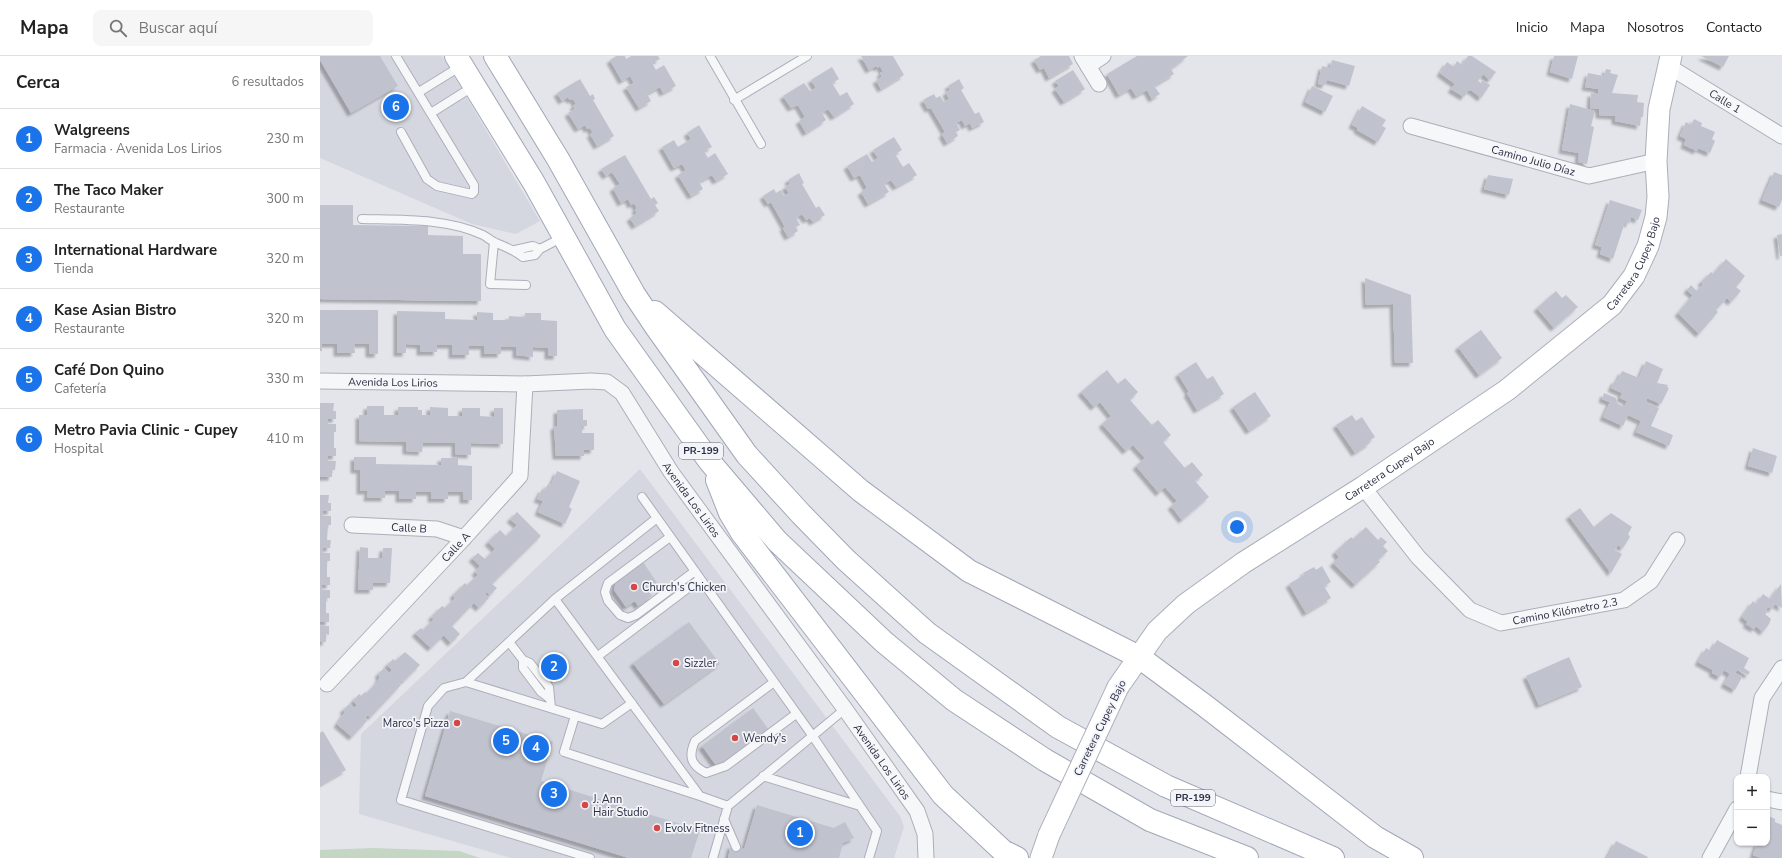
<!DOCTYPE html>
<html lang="es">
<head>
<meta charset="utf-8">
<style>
  :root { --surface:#fff; --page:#f6f6f6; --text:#222; --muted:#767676; --line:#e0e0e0; --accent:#1a73e8 }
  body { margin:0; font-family:"Nunito Sans",sans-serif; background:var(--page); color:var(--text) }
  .controls { position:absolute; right:12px; bottom:12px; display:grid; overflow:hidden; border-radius:8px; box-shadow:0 1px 3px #0004 }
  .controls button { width:36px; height:36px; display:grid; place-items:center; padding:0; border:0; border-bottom:1px solid var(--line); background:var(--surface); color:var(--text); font:20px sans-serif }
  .you { position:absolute; left:917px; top:471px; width:14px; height:14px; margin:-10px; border:3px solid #fff; border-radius:50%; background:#1a73e8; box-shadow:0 0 0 6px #1a73e833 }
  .badge { display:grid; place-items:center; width:26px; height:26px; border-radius:50%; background:var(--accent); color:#fff; font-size:13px; font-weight:700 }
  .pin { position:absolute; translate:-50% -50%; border:2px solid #fff; box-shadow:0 1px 4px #0006 }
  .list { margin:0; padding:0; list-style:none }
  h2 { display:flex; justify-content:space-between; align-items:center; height:52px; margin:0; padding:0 16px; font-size:17px }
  h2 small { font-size:13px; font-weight:400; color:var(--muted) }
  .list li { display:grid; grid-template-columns:26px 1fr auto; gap:12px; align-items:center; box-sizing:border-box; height:60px; padding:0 16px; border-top:1px solid var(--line) }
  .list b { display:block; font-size:15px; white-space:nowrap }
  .list p { margin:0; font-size:13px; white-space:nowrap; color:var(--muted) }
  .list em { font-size:13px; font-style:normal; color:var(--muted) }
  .icon { flex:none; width:22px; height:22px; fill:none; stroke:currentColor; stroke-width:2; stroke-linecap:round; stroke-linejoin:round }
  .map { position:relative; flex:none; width:1462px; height:802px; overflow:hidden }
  header { display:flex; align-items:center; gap:24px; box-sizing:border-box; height:56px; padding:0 20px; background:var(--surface); border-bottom:1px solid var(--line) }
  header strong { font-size:19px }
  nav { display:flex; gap:22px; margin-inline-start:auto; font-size:14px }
  .search { width:280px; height:36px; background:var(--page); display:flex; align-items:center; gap:10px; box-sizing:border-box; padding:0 14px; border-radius:8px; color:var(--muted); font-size:15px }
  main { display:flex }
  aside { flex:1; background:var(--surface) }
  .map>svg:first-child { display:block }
  .built { fill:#d5d7e0 }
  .green { fill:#c5d6c4 }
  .building { fill:#c0c3ce; filter:url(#shadow) }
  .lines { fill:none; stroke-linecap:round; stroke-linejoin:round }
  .lane-casing { stroke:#acaeb9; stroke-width:10 }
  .street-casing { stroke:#acaeb9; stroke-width:17 }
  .secondary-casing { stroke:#acaeb9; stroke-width:23 }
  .primary-casing { stroke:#a2a7b8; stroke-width:24 }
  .lane { stroke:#f6f7f9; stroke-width:8 }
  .street { stroke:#f6f7f9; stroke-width:15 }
  .secondary { stroke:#fff; stroke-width:21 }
  .primary { stroke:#fff; stroke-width:22 }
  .secondary-bridge-casing { stroke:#acaeb9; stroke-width:23; stroke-linecap:butt }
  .secondary-bridge { stroke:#fff; stroke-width:21 }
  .poi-dot { fill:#d34846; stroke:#f3f4f8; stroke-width:1.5 }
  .labels { text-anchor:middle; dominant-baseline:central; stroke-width:3.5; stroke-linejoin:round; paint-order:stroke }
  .shield { fill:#f3f4f8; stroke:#666a7a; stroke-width:1 }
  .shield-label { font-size:10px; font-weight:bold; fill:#2a2f44 }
  .street-label { font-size:11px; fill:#2a2f44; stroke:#f3f4f8 }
  .poi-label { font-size:11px; fill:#2a2f44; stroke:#f3f4f8; text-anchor:start }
</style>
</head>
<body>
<header>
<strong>Mapa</strong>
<div class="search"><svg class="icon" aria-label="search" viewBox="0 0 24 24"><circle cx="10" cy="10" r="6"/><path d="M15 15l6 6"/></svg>Buscar aquí</div>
<nav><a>Inicio</a><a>Mapa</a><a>Nosotros</a><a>Contacto</a></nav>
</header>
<main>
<aside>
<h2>Cerca<small>6 resultados</small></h2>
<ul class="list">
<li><span class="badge">1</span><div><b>Walgreens</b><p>Farmacia · Avenida Los Lirios</p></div><em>230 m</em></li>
<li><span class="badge">2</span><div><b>The Taco Maker</b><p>Restaurante</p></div><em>300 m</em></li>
<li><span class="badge">3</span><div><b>International Hardware</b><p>Tienda</p></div><em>320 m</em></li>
<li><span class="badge">4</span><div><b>Kase Asian Bistro</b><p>Restaurante</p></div><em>320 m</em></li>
<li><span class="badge">5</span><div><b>Café Don Quino</b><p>Cafetería</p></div><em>330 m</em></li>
<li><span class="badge">6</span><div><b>Metro Pavia Clinic - Cupey</b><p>Hospital</p></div><em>410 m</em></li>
</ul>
</aside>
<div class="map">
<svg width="1462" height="802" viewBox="0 0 1462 802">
  <defs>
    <filter id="shadow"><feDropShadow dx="-3.5" dy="3.5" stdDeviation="1" flood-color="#0004"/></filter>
  </defs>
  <rect width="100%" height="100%" fill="#e3e5eb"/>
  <path class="built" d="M0 0H122L220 165 196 178 152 168 0 102Z
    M320 413 580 760 584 771 574 802H191L39 758 41 678Z"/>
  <path class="green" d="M53 792 139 795 160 802H0V794Z"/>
  <path class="building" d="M0 0H60L78 30 31 57 0 4Z
    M296 0H305L306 3 311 0H338L340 3 332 7 336 14 344 9 356 30 343 37 340 31 327 38 331 45 319 52 306 31 314 27 310 20 302 25 290 4Z
    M541 0H573L584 19 561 33 556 24 562 21 560 17 563 16 560 10 558 12 556 10 549 14Z
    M721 0H749L753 8 729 22 724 12 720 14 714 4Z
    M817 0H868L851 13 854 18 834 30 840 38 832 43 827 34 816 40 811 32 799 39 787 18Z
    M1148 0H1152L1176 16 1170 24 1163 18 1158 25 1161 27 1162 24 1170 29 1161 42 1151 34 1148 35 1144 41 1131 33 1135 28 1120 17 1127 6 1134 11 1137 5 1142 9Z
    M1234 0H1258L1252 23 1230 16Z
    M1381 0H1409L1403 11Z
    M1012 4 1035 10 1029 30 1007 24 1005 29 998 28 1002 10 1010 12Z
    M512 11 519 23 512 27 520 40 527 36 534 48 514 61 508 53 502 57 506 64 486 77 479 65 485 61 478 49 471 52 463 40 484 27 490 35 496 32 491 24Z
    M1286 13 1291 14 1290 17 1298 19 1292 37 1318 39 1317 46 1324 47 1323 61H1321L1320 70 1295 65V60L1279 59V53L1270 52 1271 37 1278 38V33L1265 31 1268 17 1284 20Z
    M753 14 765 33 744 46 735 33 739 30 735 25Z
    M260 23 270 40 273 38 275 43 273 44 294 80 277 90 270 78 273 77 270 72 267 73 265 69 258 73 248 57 255 53 253 50 256 48 253 43 250 44 248 41 242 45 237 37Z
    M639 23 644 32 641 34 655 58 659 56 664 66 652 72 650 67 645 70 642 64 636 67 640 74 636 76 638 80 627 87 622 78 625 76 611 52 608 53 603 44 614 38 616 42 620 40 624 46 629 43 626 36 630 34 628 30Z
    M992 30 1013 40 1005 56 985 46Z
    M1250 48 1275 55 1271 70 1274 71 1267 108 1258 106 1259 97 1242 94Z
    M1042 50 1066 64 1062 70 1066 72 1058 86 1037 74 1038 72 1032 69Z
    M1374 63 1382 67 1381 70 1395 76 1392 83 1395 85 1390 97 1378 92 1377 95 1364 89 1366 83 1360 80 1366 66 1371 69Z
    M379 69 392 91 384 95 388 102 395 97 408 118 396 125 392 119 379 126 383 133 371 140 358 119 366 114 362 108 354 112 342 91 354 84 358 91 371 83 367 77Z
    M574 81 582 94 575 98 583 111 589 107 597 119 576 131 571 124 564 128 569 136 548 148 541 136 547 132 540 119 534 122 527 110 547 98 552 106 558 102 553 94Z
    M305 99 331 143 334 141 338 147 335 149 339 155 315 170 310 162 317 157 315 154 317 152 314 147 311 149 308 143 301 147 293 132 300 128 292 116 286 120 281 113Z
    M1454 116 1462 119V144L1459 151 1442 144Z
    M479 117 484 127 482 128 496 152 499 150 505 159 493 166 490 162 486 164 482 158 476 162 480 169 476 171 478 175 468 181 463 172 465 171 451 146 448 148 443 140 454 133 456 137 461 134 464 140 469 137 465 131 470 128 468 124Z
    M1168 119 1193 123 1189 139 1164 133Z
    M1290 144 1322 154 1318 164 1311 161 1309 168 1305 166 1293 203 1280 198 1282 191 1275 189Z
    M0 149H33V169L108 170V179L143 180V198H161V245L0 243Z
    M1462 178V200H1460L1457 179Z
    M1406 203 1425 220 1416 231 1421 235 1411 246 1407 242 1396 254 1398 256 1379 278 1358 257 1373 239 1367 234 1371 229 1377 235 1383 228 1381 226 1391 216 1393 218Z
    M1045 222 1091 239 1093 307H1075L1073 248 1046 249Z
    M1236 235 1242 242 1246 239 1258 251 1234 272 1217 252Z
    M0 254H58V298H49V288H34L35 297H17V288H2V295H0Z
    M77 255 125 256V263L157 264V256L173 257V264H189V260L205 261V257H221V264L237 265V300H228V292L213 291V301L196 299V291H181V298H164V290H149V299H132V289H117V296H100V289L86 288V297H77Z
    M1161 274 1182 302 1159 319 1138 291Z
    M1326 305 1343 313 1337 327 1348 329 1347 331 1349 332 1341 348 1327 342 1326 346 1339 352 1331 370 1353 379 1349 390 1316 376 1321 365 1308 359 1303 370 1283 361 1290 346 1282 343 1284 337 1296 342 1297 347 1304 351 1307 345 1300 342 1302 337 1291 332 1295 324 1297 325 1302 315 1319 322Z
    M876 306 887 323 893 320 904 338 877 354 867 337 869 336 858 318Z
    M787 314 798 328 805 322 818 336 810 344 832 369 838 364 851 379 843 386 865 412 872 406 883 419 875 425 889 441 862 464 851 450 857 445 845 431 839 437 816 410 825 402 813 389 806 395 782 368 791 360 780 346 774 351 761 336Z
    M935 336 951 360 929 375 913 351Z
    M0 347H14L13 355H16V363H8V368H16V376H14V392H16V400H8V405H16L15 414H12V421H0Z
    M47 350H64V359H78V351H98V354H102V359H110V351L128 352V360H142V352H160V360L174 361V352H183V388L151 387V399L135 398V387H103L102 396 86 395V386L39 385V359H47Z
    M263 353V364H267V370H262V377H274V394H264V400H236L234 370H237V354Z
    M1032 359 1036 365 1042 361 1055 381 1049 385 1050 387 1035 397 1016 369Z
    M1433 392 1457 400 1452 417 1428 410Z
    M34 401H56V408L121 409V402H138V409L152 410V444H143V436H128V443H111V436H96V443H79V435H65V442H47L48 435H40V414H34Z
    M237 415 260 425 249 451 252 453 245 468 218 456 223 445 217 443 222 433 225 434 228 428 231 429Z
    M0 439H9L8 447H11V455H3V460H11V469H8L7 484H11L10 492H3V497H10V505H7V521H10V529H2V534H10V542H6V557H9V566H0Z
    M1260 452 1274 471 1291 457 1312 471 1308 478 1310 481 1303 492 1298 489 1295 494 1302 498 1291 517 1249 460Z
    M197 456 221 480 172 528 177 532 170 539 167 536 165 538 169 542 159 552 154 547 132 570 140 578 131 587 124 579 111 592 95 577 101 572 103 574 114 563 111 561 122 550 125 552 135 542 133 539 145 527 147 529 158 519 155 516 160 510 152 502 158 497 165 503 175 493 168 486 180 474 186 480 197 469 190 463Z
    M1046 471 1058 484 1061 481 1067 486 1063 490 1068 495 1058 504 1060 506 1035 529 1013 507 1019 501 1015 496 1031 481 1033 483Z
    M40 491 48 492V502H62L63 492H72L70 527H53V534H38Z
    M323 506 338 528 328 535 332 540 318 550 315 545 306 551 294 534 296 525Z
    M1002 510 1011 526 1004 530 1011 542 986 557 969 528 984 519 983 517 994 511 996 514Z
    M1461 528 1462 552 1455 548 1452 553 1448 551 1446 554 1447 557 1445 558 1451 563 1449 568 1443 576 1436 570 1434 573 1426 568 1428 566 1422 561 1433 545 1436 548 1443 538 1450 543Z
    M369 566 400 608 344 648 313 607Z
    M0 570H9V579L6 578V586H0Z
    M1397 584 1429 602 1424 612 1430 616 1428 619 1417 614 1415 617 1422 621 1415 634 1404 628 1410 618 1404 614 1400 621 1392 617 1393 614 1378 606 1386 592 1391 595Z
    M85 596 100 609 84 625 83 624 79 627 81 629 51 661 48 659 45 662 47 665 32 681 17 668 25 656 23 654 29 648 34 652 37 649 33 645 39 638 41 640 45 636 47 637 57 626 60 621 58 618 64 612 69 617 72 614 67 609 73 603 75 605Z
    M240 596 250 611 228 627 218 612Z
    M1249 601 1262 631 1219 649 1206 620Z
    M433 652 449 674 398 712 382 690Z
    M130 655 233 686 221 725 380 774 371 802H309L105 740Z
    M3 675 26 714 0 729V677Z
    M437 749 514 772 525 766 534 782 523 787 519 802H408L411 789 424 793Z
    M1451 761 1455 763V766L1462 769V802H1441L1433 799 1437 787H1447V763Z
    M1296 785 1328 801 1327 802H1287Z"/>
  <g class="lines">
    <g class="lane-casing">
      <path id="lane" d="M76 0 154 129V136L152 138 117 130 107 123 81 76
        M390 0 441 88
        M99 36 141 10
        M414 44 487 0
        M111 57 154 30
        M42 163C80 164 127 162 163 179 167 181 171 185 176 187 186 191 194 194 203 201L215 199 220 193 243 181
        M174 186 170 228 206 229
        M195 194 213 190 220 193
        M322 441 492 679 557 775 549 802
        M337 462 235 543 380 740 408 750 525 653
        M350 481 288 527 285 536 288 545 300 559 308 562 316 559 375 515
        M235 543 146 626 282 668 312 647
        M189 586 203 604 210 607 229 631 231 652
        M278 600 380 523
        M203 604V612L221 636 229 642
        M146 626 124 632 108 650 81 744 270 802
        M454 626 375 685C368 701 371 709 386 717L406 710 476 658
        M255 660 244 696 380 740
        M443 720 540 750
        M404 763 416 791
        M393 802 408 750"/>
    </g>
    <g class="street-casing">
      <g id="street">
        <path d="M762 0 779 28"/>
        <path d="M768 10 783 0"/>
        <path id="s1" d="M1348 10 1462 80"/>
        <path id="s2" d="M1091 70 1269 120 1336 105"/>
        <path id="s3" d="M0 325 205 328 271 325 287 326 302 337 351 416 525 653 597 755 605 778 606 802"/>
        <path id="s4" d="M1043 431 1098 501 1150 554 1181 567 1304 544 1331 525 1357 484"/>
        <path id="s5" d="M32 469 117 473 144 482"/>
        <path id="s6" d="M7 628 144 482 200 420 205 328"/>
        <path d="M1428 721 1442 642 1462 612"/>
        <path d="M1447 743 1462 746"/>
        <path d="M1390 802 1417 753"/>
      </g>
    </g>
    <g class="secondary-casing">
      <g id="secondary">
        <path id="s7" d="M798 631 837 575 866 548 923 507 1043 431 1187 334 1292 249 1314 220 1328 190 1336 161 1338 141 1336 105 1339 53 1351 0"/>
        <path d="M721 802 729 779"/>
      </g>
    </g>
    <g class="primary-casing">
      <path id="primary" d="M136 0 214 127 295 273 390 406 457 485 564 586 634 644 725 704 830 764 927 802
        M175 0 238 103 314 238 336 271 427 399 481 458 526 504 607 577 738 671 846 730 1013 802
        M335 256 541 435 649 515 819 601 884 649 1055 781 1092 802
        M397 424 410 457 422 477 623 739 683 795 697 802"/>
    </g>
    <use href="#lane" class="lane"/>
    <use href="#street" class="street"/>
    <use href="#secondary" class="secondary"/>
    <use href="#primary" class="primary"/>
    <g class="secondary-bridge-casing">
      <path id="secondary-bridge" d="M729 779 798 631"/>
    </g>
    <use href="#secondary-bridge" class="secondary-bridge"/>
  </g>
  <g class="poi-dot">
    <circle cx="314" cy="531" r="4"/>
    <circle cx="356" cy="607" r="4"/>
    <circle cx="137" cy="667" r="4"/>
    <circle cx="415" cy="682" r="4"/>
    <circle cx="265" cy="749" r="4"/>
    <circle cx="337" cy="772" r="4"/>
  </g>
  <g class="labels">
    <g class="shield">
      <rect x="359" y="387" width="44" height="16" rx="3"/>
      <rect x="851" y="734" width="44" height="16" rx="3"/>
    </g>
    <g class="shield-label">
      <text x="381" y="395">PR-199</text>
      <text x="873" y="742">PR-199</text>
    </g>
    <g class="street-label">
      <text stroke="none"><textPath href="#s1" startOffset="67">Calle 1</textPath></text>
      <text stroke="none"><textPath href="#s2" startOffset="127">Camino Julio Díaz</textPath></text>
      <text stroke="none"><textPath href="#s7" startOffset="676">Carretera Cupey Bajo</textPath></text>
      <text stroke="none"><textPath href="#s3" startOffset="73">Avenida Los Lirios</textPath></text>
      <text stroke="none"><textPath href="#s7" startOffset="352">Carretera Cupey Bajo</textPath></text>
      <text stroke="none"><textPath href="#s3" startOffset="433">Avenida Los Lirios</textPath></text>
      <text stroke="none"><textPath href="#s5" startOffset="57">Calle B</textPath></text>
      <text stroke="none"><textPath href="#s6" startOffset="188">Calle A</textPath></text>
      <text stroke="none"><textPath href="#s4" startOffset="262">Camino Kilómetro 2.3</textPath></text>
      <text transform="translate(780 672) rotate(-64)">Carretera Cupey Bajo</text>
      <text stroke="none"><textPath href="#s3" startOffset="757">Avenida Los Lirios</textPath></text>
    </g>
    <g class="poi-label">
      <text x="322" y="531">Church's Chicken</text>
      <text x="364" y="607">Sizzler</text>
      <text x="129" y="667" text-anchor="end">Marco's Pizza</text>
      <text x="423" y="682">Wendy's</text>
      <text x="273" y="743">J. Ann<tspan x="273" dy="13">Hair Studio</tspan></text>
      <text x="345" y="772">Evolv Fitness</text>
    </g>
  </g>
</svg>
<div class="controls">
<button>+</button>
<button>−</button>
</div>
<div class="you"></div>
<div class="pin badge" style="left:480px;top:777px">1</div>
<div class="pin badge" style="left:234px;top:611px">2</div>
<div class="pin badge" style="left:234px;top:738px">3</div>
<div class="pin badge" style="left:216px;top:692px">4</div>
<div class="pin badge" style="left:186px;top:685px">5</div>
<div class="pin badge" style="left:76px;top:51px">6</div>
</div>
</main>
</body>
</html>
